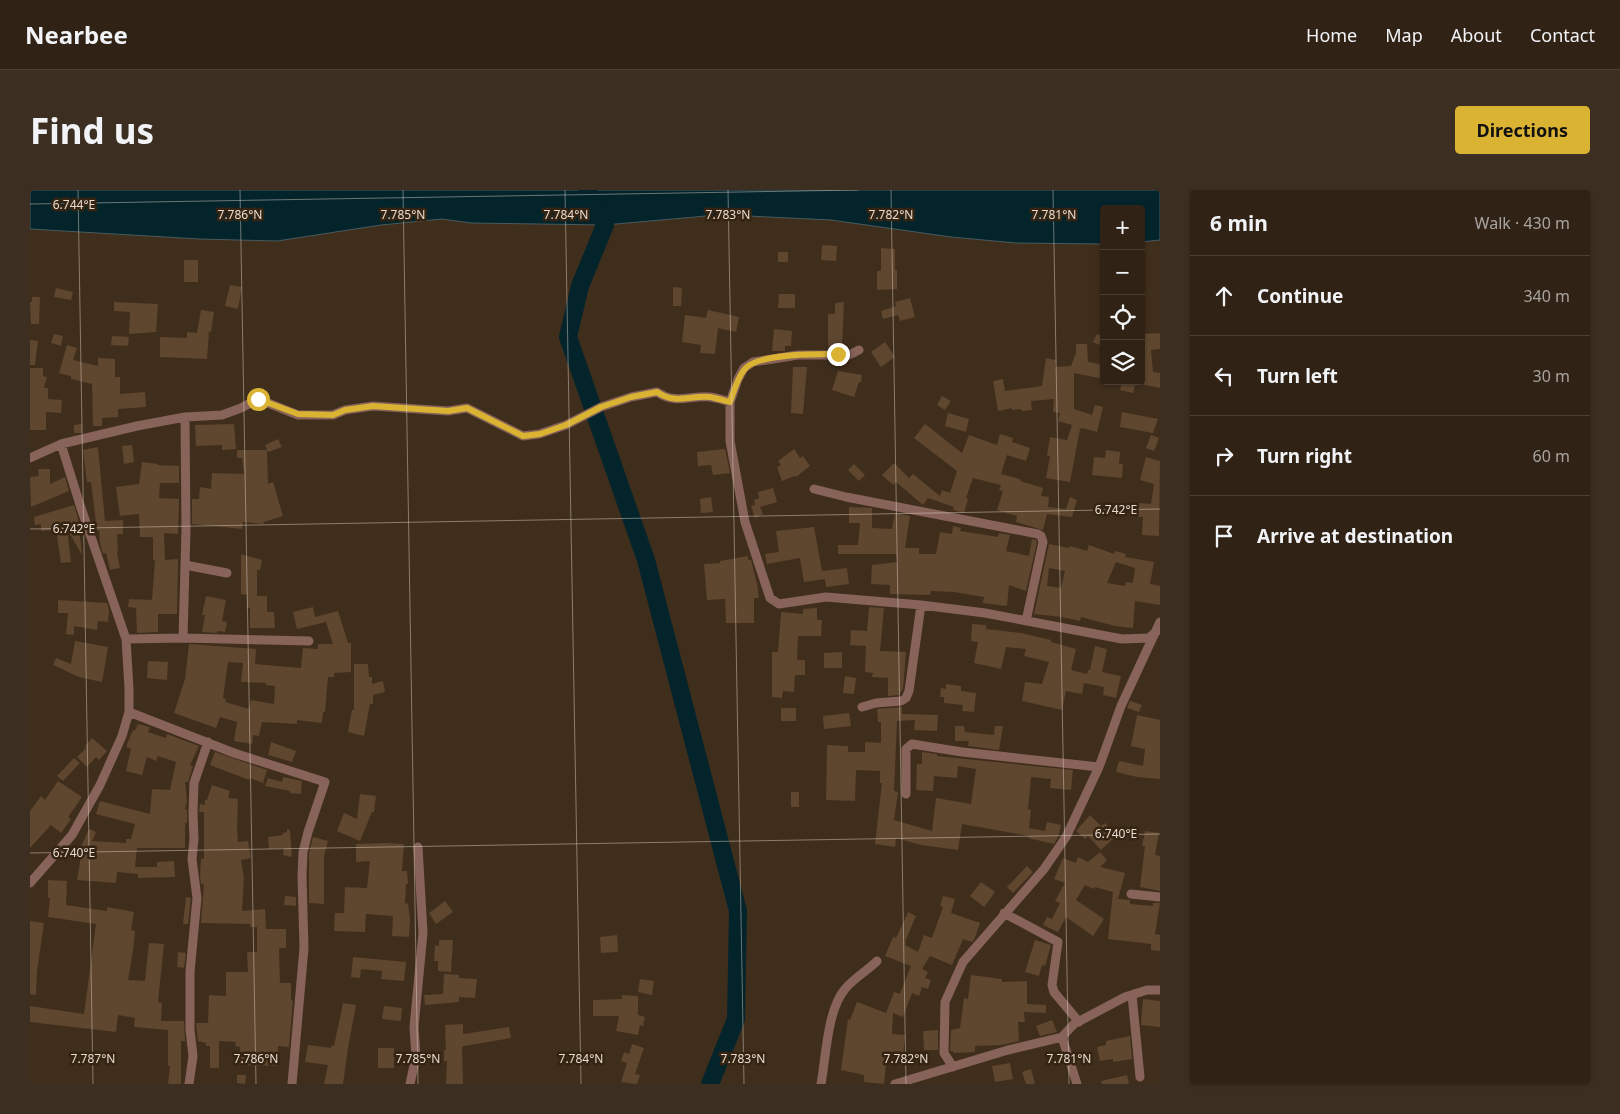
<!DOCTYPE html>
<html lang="en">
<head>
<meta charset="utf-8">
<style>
  :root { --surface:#302215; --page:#3c2f22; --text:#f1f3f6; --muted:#a8a4a0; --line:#4b3f34; --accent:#dab333 }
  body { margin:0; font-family:"Noto Sans",sans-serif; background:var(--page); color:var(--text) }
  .controls { position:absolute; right:15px; top:15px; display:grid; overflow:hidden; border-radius:5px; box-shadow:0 1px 4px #0004 }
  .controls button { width:45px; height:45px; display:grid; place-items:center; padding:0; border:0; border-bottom:1px solid var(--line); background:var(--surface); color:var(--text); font:25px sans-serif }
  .stop { position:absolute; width:15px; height:15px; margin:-11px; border:4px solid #dab333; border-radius:50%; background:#fff }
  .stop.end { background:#dab333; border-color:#fff; box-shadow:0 1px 5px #0008 }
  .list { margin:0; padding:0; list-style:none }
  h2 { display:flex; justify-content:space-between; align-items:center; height:65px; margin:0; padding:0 20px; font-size:21px }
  h2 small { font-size:16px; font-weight:400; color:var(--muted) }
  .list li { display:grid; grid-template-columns:32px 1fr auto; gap:15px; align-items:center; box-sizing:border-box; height:80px; padding:0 20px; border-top:1px solid var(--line) }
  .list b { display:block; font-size:19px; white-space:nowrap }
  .list em { font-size:16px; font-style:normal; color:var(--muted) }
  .icon { flex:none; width:28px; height:28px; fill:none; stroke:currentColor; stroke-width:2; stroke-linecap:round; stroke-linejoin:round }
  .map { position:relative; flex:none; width:1130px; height:894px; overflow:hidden; border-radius:5px }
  header { display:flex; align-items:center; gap:30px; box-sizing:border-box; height:70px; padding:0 25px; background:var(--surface); border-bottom:1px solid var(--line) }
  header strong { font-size:24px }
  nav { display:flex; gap:28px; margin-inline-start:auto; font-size:18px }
  .intro { display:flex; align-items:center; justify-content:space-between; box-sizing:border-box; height:120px; padding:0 30px }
  h1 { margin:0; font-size:35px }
  .button { padding:12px 22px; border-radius:5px; background:var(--accent); color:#111; font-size:18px; font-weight:700 }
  main { display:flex; gap:30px; padding:0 30px }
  aside { flex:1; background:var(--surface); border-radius:5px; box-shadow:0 1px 4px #0004 }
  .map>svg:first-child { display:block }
  .water { fill:#04242c; stroke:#485b5d }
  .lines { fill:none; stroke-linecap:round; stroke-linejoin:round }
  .river { stroke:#04242c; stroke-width:18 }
  .building { fill:#5e462f; fill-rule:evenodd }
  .minor { stroke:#87635a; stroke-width:9 }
  .route { stroke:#dab333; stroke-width:6 }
  .ticks { fill:none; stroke:#e7dbd0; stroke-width:1; stroke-opacity:0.45 }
  .ticks-label { font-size:12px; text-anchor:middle; fill:#e7dbd0; stroke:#362412; stroke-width:5; stroke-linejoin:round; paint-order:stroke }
</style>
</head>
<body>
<header>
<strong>Nearbee</strong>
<nav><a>Home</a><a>Map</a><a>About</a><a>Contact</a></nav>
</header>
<div class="intro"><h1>Find us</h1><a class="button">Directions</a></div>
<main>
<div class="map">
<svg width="1130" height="894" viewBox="0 0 1130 894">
  <rect width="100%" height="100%" fill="#402e1c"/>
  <path class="water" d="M0 0H1130V50L1111 52V19H1074V54L986 53 921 47 801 30 718 26H676L575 35 441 33 412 29 351 35 247 51 169 49 0 39Z"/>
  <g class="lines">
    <path class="river" d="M557 0 575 35 550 96 538 147 616 370 708 721 706 829 680 894"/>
  </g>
  <path class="building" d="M792 55 807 56 806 71 791 70Z
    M851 58 865 59V80H867V99L847 100V81H851Z
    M748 62H758V72H748Z
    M154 70H168V92H154Z
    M200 95 212 97 208 119 195 116Z
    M643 97 652 98 651 116H643Z
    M26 98 43 102 41 110 24 107Z
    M749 104H765V118H748Z
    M2 107H10L9 134H1L0 112H2Z
    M880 108 885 127 870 131 868 125 853 129 851 121 866 116 865 112Z
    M84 112 128 114 126 142 99 144 100 122 84 121Z
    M814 112 812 156H798V124H805V113Z
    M171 120 184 122 181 142 179 141 177 169 130 167V147L157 148V142L167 143Z
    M678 120 709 127 706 142 688 138 685 164 670 163 671 155 652 152 655 125 676 128Z
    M744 139 762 141 761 156H755V161H742Z
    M1130 143V159L1121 160 1123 182 1130 183V198L1111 194V149H1113V144Z
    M24 144 33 146 31 156 21 153Z
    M1067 144 1074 147V157L1063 152Z
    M82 146 99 147 98 156 81 155Z
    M0 150 8 151 5 175H0Z
    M855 152 865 167 851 177 841 162Z
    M1046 154H1057L1058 172 1074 175V189L1044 183V219L1062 225 1065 215 1073 217 1067 242 1052 238 1050 239 1040 292 1016 288 1020 266H1017L1020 247 1037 250 1042 235 1028 231 1030 223 1023 222 1024 209 1001 211 1002 220 992 221 991 219 982 220V218L968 221 963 191 973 189 975 201 1012 196 1016 168 1026 170 1025 177 1041 176 1046 163Z
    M37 155 47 158 43 170 68 176V168L85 169V187H90V204L115 202 116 217 88 219V227L72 228V236H63L62 194 41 189V186L29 183Z
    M763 177H777L773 224 761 223Z
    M0 178H13V186L17 187 14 198H18V209L32 210 31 223 16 222V240H0Z
    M808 181 832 185 831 192H829L824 207 802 200Z
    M1092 191H1106L1103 203 1090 200Z
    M912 206 921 211 915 220 907 215Z
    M1092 222 1128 229 1123 243 1090 237Z
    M918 223 939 229 936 242 915 236Z
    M52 234V243H44V235Z
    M204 234 206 259 192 260V255L166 256 165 235Z
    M895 234 932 263 939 245 967 255 970 244 983 248 982 252 1000 258 996 271 977 265 971 284 990 289V291L1013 298 1011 306 1019 307 1018 317 1036 319 1040 307 1047 310 1042 327 1017 324 1013 340 986 332 987 326 967 320 973 301 969 300 971 295 943 288 936 308 938 309 934 323 923 320 924 317 898 308 893 315 866 292 863 295 852 285 864 273 879 288 883 284 910 306 912 300 920 303 927 281 884 248Z
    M1121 245 1129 248 1124 261 1116 258Z
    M248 249 252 257 238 262 235 255Z
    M102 255 104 272 94 274 92 256Z
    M68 257 75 331 93 330V344H87L88 362 87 363 90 378 80 380 76 363 73 364 70 353 69 340 67 341 61 292H57L53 260Z
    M695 259 700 283 683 285 681 275 668 276 667 262Z
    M764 259 770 268 773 266 780 276 766 287 765 286 752 291 747 277 751 275 748 271Z
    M207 260H237L238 294 243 292 253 326 234 332 233 334 213 332 212 339 162 334V309H169L170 297 181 299 182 283 214 284 212 268H207Z
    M1076 260 1090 262 1089 274H1093L1092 288 1062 285 1064 267 1075 268Z
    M1116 267 1130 271 1129 346 1112 345 1113 327H1108L1109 313 1121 314 1124 294 1110 290Z
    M112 272 128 274 127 275 149 276V293H130L129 308 149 309 148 344 134 343 135 370 148 369 147 424H128V442L107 443 106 418 98 417 99 409 122 410 125 370H123V347H110L109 324 90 326 86 297 109 294Z
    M824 274 835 285 829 291 818 280Z
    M8 279H20V294L35 287 39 301 1 317 0 287 9 286Z
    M743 298 747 312 730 317 733 324 725 328 721 316 725 315 724 310 729 308 728 302Z
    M681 307 683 322 671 323 670 309Z
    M44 315 48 328 52 365 37 339 41 372 31 373 26 340 11 341V334L5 335 4 327Z
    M819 317 842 318V338L862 339 865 323 880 326 875 358H889V364H906L910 342 922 344 923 336 931 338 930 341 962 346 968 347 969 343 980 345 976 361 999 366 1002 349 1006 350 1007 352 996 401 979 395 977 416 953 413 954 407 924 402 901 401 900 405 860 404V395L841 394 842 375 867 372 866 364H808V355H828L830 333H819Z
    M784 337 792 381 817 378 819 394 796 397 795 389 774 392 770 368 737 374 735 364 749 362 746 341Z
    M1019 354 1039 358 1040 356 1057 361 1059 355 1084 364 1085 361 1096 364 1095 367 1124 372 1120 394 1130 396V415L1105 411 1103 438 1085 436 1051 427 1050 431 1032 427 1004 424ZM1086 372 1105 378 1103 393 1096 392 1095 396 1077 393ZM1019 378 1035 381 1031 398 1017 396Z
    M211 364 232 370 230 380H227V406H237V422H244L245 438H220V418H217V405L211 404Z
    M718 366V370H721L727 394 729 408H724V433H696L695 409 677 410 674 374 690 373V371Z
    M176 406 196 410 192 431 197 432 195 442 187 441V443L172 442 175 425H172Z
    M28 410 77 413 79 420 78 432 68 431 67 440 44 436V445L36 444 38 423H28Z
    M283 417 285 427 308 421 318 453H321V482L304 483V487H298L295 522H293L292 533 267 530V534L232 532 229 546 223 545 222 554 204 551 207 532 190 527 186 538 144 523 155 489 159 454 226 459 225 474 271 478 273 458 288 459V454H303L296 432 267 439 263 422ZM198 472 213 473 211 492 236 493V495L245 496 244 514 221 510 219 519 195 512 196 509 193 508Z
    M839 417 854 418 850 461 876 462 873 499 869 505 858 506V488L842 487 843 483 835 482 836 456 820 455 821 440 837 441Z
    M787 418V430H792L791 446H768L767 470H775V485H765L764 502 753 501 752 508 742 507V462H748L751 422 773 424V419Z
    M942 434 956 435V439L991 443 1021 450V452L1046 459 1041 480 1057 484 1058 480H1060L1065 456 1077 459 1072 482 1091 486 1086 508 1073 505 1074 497 1054 493 1052 504 1036 501 1032 520 992 511 995 492 1012 494 1019 472 994 466 996 459 976 457 971 479 944 473 948 452 941 451Z
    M45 451 78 457 72 492 49 487 23 475 26 468 41 474Z
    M812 462V478H794V463Z
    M118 471 138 472 137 490 117 488Z
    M324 474H338L339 487H342V494L353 491 355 502 343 505V514H340L334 546 318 542 322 520H324Z
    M815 486 826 488 824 504 813 503Z
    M916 494 931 496V501L946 503 944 522 932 521 933 515 914 513V507H910L911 498 916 499Z
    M1100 511 1112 515 1109 522 1097 518Z
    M872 517V524L908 525 907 541 884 540 885 530 867 531 864 601 868 602 864 630 902 641 906 608 941 614 946 579 928 576 927 588 904 586 903 601 886 600 887 574H892V562L907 564V566L1043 580 1041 600 1020 598 1021 589 1001 587 998 619 1001 620 999 638 1015 641 1017 632 1031 635 1028 647 1024 654 998 648 999 646 932 634 928 660 891 655 866 648 865 657 845 654 852 593H850V581L826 580 825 611 796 610 797 555 818 556V562H835V552L851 553V532H848L847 519Z
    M751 518H766V531H751Z
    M819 523 821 536 794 539 793 526Z
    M1107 525 1130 530V589L1107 587 1086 582 1089 571 1113 576 1115 559 1101 556Z
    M108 534 120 537 118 542 136 548 137 544 169 556 160 575 163 576 158 592H155L157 612 155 619 157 620V633H155V658H107L105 677H127V672L144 671 145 687 108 688V684L87 682 86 693 47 690 52 660 50 659 59 639 66 642 62 651 96 653V649H101L105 634 66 624 70 611 120 624 122 599 140 600 146 572 128 566 126 571 117 567 112 585 96 581 101 559 97 557V554L103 540 105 541Z
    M925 536H934L935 542 964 545 965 536H973L969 560 938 556 939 551H925Z
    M62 548 77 561 69 570 66 567 57 577 47 567 56 558 55 556Z
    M241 552 266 561 262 572 238 565Z
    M185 562 237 580 233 593 220 588 219 590 180 575Z
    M44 568 50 573 33 591 27 586Z
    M253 587 272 591 271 604 260 603V601L235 596 238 588 252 592Z
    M28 591 52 607 38 627 41 629 31 643 21 635 0 658V621L11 606 15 610Z
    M182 595 200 601 198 608 208 609 207 639 208 652 218 651 221 668 211 670 214 688 212 721 235 719 236 739H256V758H249L250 793H261V810L263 811 259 857 248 856V876L210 875V857L205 856 206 852 189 851V878H180V856H176V853L168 851 166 833H178L179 805 196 806V782H218L217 762H227V737H220V734L171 733 174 694H171L170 686 171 669H174V622H169L170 614 175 615V610H177Z
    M761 602H769V617H761Z
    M330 604 346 606 344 622H342L330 651 307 641 314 623 327 629Z
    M1060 625 1071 636 1075 633 1086 646 1071 660 1058 646 1055 649 1046 641Z
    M257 639 260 640 262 667 253 665 254 658 239 659 238 647 253 645V643L257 642Z
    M1115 641 1129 643 1125 665 1130 666V701L1110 697 1115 656H1112Z
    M283 647 298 651 294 666V714L279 713V663Z
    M356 653 374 654 372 681H377L378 694H376L375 714 378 713 380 730 379 747 362 746 363 726 336 724 335 742 304 741 305 723H314L315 697 337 698 340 671 326 672V654Z
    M1070 662 1077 670 1070 677 1095 683 1088 709 1100 710V714L1123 716V713H1130L1125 744 1130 745V761L1121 760V754L1078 749 1083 702 1065 697 1064 699 1055 695 1046 710 1074 729 1063 746 1036 727 1028 742 1013 735 1017 727 1022 729 1030 713 1025 711 1035 693 1024 689 1033 668 1046 673 1048 667 1058 672Z
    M997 676 1003 682 983 703 977 697Z
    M18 690 37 691 36 715 77 721V717L104 722 101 740 105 741 103 761 98 790 115 791 119 753 134 754 128 812 132 813 131 831H154L155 851H151V894H138L140 876H138V840L104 837 105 828 88 825 86 842 0 832V816L54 824 66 734 18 727 20 708H18Z
    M951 692 965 702 954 717 940 706Z
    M255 706 266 707V716L254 715Z
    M913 706 925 709 921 723 950 733 944 750 942 752 933 749 922 775 900 766 892 779 898 782 895 788 901 790 898 799 892 797 889 806 882 803 873 827 863 823 862 844 875 845 873 867 857 865 854 894 834 892V885L811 880 818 829 820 830 827 812 856 823 864 802 870 804 881 776 855 766 863 747 866 748 878 722 886 726 875 752H876L875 755 888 762 894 745 902 748 913 717 910 716Z
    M156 707 161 708 158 734H153Z
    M415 711 423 722 406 734 399 723Z
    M0 731 14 733 7 781 6 805 0 804Z
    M587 745 588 762 571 763 570 747Z
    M409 750H423L421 782 408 781V771H404L405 755 409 756Z
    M1005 750 1021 755 1015 776 1012 775 1009 786 995 782Z
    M148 762 156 763 154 778 147 777Z
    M323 767 376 772 374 791 351 789 352 781 331 779 330 788 321 787Z
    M414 784 429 785V788L447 789 445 808 429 807V812L395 815 394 805 413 804Z
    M941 785 972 789V792L997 791V814L1016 815V823L994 822 995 832H988L989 851 972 855 945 856V862L924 863 923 861H920L921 840 930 838 934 808 938 809Z
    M610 789 624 791 622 805 608 802Z
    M592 805 608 806V825L615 827 613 836 610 835 608 845 586 841 589 826H563V810L592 809Z
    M1113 809 1130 811V837L1111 835Z
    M313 813 326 815 318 858 313 894H294L298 875 275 872 278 855 301 858 302 855 304 856Z
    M354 816 372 818 371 831 352 829Z
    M1022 830 1027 842 1010 846 1006 836Z
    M433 834V844L479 837 481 848 434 856 432 857 433 894H416L417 871H414V860H416L415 835Z
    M908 840V860H894L893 841Z
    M1100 846 1102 869 1083 872V869L1070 871 1067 857 1076 855V851Z
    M602 854 614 858 605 884 610 885 607 894 591 892 597 873 591 871 594 862 599 864Z
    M348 858H364V878H348Z
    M980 873 983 889 965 892 962 876Z
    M1001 879 1005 894H996L992 882Z
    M207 885H216L215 894 207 893Z
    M1097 885 1099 894H1072L1071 891Z"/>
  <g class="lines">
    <path class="minor" d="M829 160 819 165H768L723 172 714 178 708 189 700 212V251L715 332 740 408 749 414 796 407 891 415 955 423 1092 449 1119 448 1127 441
      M155 227 192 225 211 218 228 209 268 225H303L315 220 343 216 418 221 437 218 493 246 509 244 536 235 571 217 601 207 627 202C646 215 660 205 680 207 687 208 694 210 700 212
      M0 268 31 254 107 236 155 227 156 340 153 448 96 449
      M784 299 816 307 1008 344 1011 346 1013 352 996 431
      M155 375 197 383
      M153 448 279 451
      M832 517 846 513 871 511 876 508 879 501 891 415
      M99 522 204 563 295 592 278 642 273 662 272 686 274 758 262 894
      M876 604V559L882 554 932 562 1069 577
      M0 693 42 645 70 595 92 546 99 522V498L96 449 50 315 31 254
      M1101 704 1130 707
      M974 723 1028 752 1022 795 1024 802 1049 832
      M1102 805 1110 887
      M1032 847 1047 894
      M923 877 914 863 915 812 933 772 1014 679 1036 647 1069 577 1091 516 1130 432
      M159 894 163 866 160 840V782L167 708 162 669 164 649 163 623 164 593 178 552
      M380 894 386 866 384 837 393 743 388 657
      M791 894C796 868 797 820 815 799 824 788 837 781 847 771
      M865 894 978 860 1032 847 1044 834 1095 807 1117 800H1130"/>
  </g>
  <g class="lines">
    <path class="route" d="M228 209 268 224 303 225 315 220 343 216 418 221 437 218 493 246 510 244 536 235 571 217 601 207 627 202C646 215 660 205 680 207 687 208 694 211 700 212 704 201 707 189 714 180 726 163 787 164 808 164"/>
  </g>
  <path class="ticks" d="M48 0 63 894M210 0 226 894M373 0 388 894M535 0 551 894M698 0 714 894M861 0 876 894M1023 0 1039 894M0 14 828 0M0 339 1130 319M0 663 1130 644"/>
  <g class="ticks-label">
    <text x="44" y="19">6.744°E</text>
    <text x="210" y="29">7.786°N</text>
    <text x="373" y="29">7.785°N</text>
    <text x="536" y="29">7.784°N</text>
    <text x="698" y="29">7.783°N</text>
    <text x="861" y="29">7.782°N</text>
    <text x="1024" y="29">7.781°N</text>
    <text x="1086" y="324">6.742°E</text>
    <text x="44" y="343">6.742°E</text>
    <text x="1086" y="648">6.740°E</text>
    <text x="44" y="667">6.740°E</text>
    <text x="63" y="873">7.787°N</text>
    <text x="226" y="873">7.786°N</text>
    <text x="388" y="873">7.785°N</text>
    <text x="551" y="873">7.784°N</text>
    <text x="713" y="873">7.783°N</text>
    <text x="876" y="873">7.782°N</text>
    <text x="1039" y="873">7.781°N</text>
  </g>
</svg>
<div class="controls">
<button>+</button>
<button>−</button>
<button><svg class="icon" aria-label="locate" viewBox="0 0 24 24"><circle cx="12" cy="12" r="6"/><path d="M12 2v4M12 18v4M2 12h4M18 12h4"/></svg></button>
<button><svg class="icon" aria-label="layers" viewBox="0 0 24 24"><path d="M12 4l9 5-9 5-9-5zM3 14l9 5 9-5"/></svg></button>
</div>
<div class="stop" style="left:228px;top:209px"></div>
<div class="stop end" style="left:808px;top:164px"></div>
</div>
<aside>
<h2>6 min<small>Walk · 430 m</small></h2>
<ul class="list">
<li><svg class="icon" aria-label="ahead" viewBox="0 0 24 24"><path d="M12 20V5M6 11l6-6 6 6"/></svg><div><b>Continue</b></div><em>340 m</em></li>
<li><svg class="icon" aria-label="left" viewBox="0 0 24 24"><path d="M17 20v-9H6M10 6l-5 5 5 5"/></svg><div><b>Turn left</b></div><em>30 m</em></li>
<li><svg class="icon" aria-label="right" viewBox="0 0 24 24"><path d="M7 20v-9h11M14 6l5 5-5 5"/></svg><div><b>Turn right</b></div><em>60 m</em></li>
<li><svg class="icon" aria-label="arrive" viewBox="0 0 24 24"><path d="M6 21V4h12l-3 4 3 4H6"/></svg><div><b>Arrive at destination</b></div></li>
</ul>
</aside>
</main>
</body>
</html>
